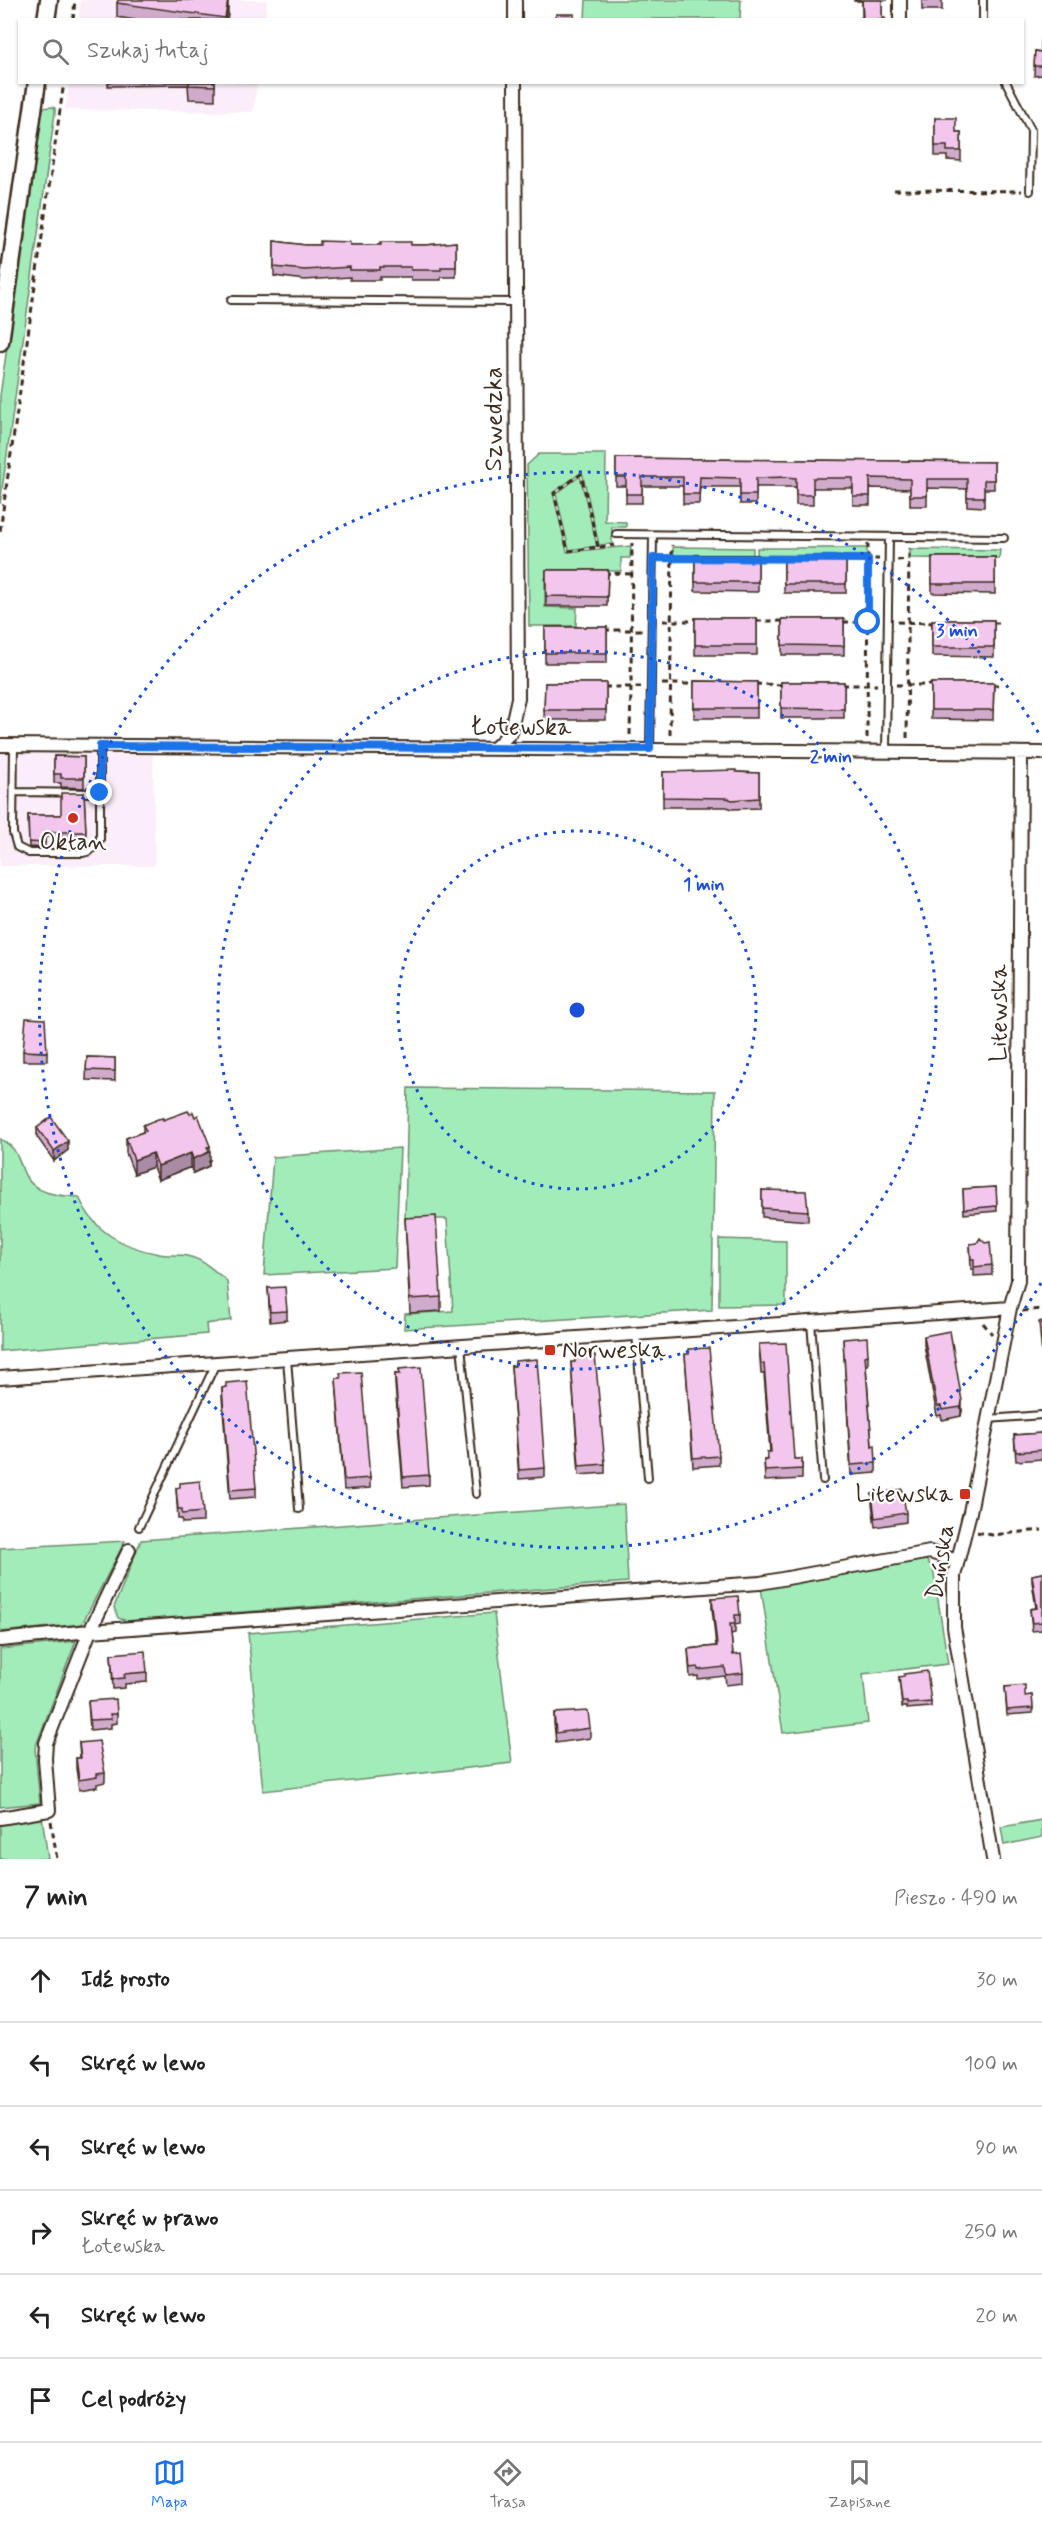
<!DOCTYPE html>
<html lang="pl">
<head>
<meta charset="utf-8">
<style>
  :root { --surface:#fff; --page:#f6f6f6; --text:#222; --muted:#767676; --line:#e0e0e0; --accent:#1a73e8 }
  body { margin:0; font-family:Mynerve,sans-serif; background:var(--page); color:var(--text) }
  .stop { position:absolute; width:18px; height:18px; margin:-14px; border:4px solid #1a73e8; border-radius:50%; background:#fff }
  .stop.end { background:#1a73e8; border-color:#fff; box-shadow:0 2px 6px #0008 }
  .list { margin:0; padding:0; list-style:none }
  h2 { display:flex; justify-content:space-between; align-items:center; height:78px; margin:0; padding:0 24px; font-size:26px }
  h2 small { font-size:20px; font-weight:400; color:var(--muted) }
  .list li { display:grid; grid-template-columns:39px 1fr auto; gap:18px; align-items:center; box-sizing:border-box; height:84px; padding:0 24px; border-top:2px solid var(--line) }
  .list b { display:block; font-size:22px; white-space:nowrap }
  .list p { margin:0; font-size:20px; white-space:nowrap; color:var(--muted) }
  .list em { font-size:20px; font-style:normal; color:var(--muted) }
  .icon { flex:none; width:33px; height:33px; fill:none; stroke:currentColor; stroke-width:2; stroke-linecap:round; stroke-linejoin:round }
  .map { position:relative; flex:none; width:1042px; height:1859px; overflow:hidden }
  .search { position:absolute; background:var(--surface); box-shadow:0 2px 4px #0004; left:18px; right:18px; top:18px; height:66px; display:flex; align-items:center; gap:15px; box-sizing:border-box; padding:0 21px; border-radius:0px; color:var(--muted); font-size:22px }
  .sheet { height:582px; background:var(--surface) }
  nav { display:flex; justify-content:space-around; align-items:center; box-sizing:border-box; height:84px; border-top:2px solid var(--line); background:var(--surface); font-size:16px; color:var(--muted) }
  nav a { display:grid; justify-items:center; gap:3px }
  nav .on { color:var(--accent) }
  .map>svg:first-child { display:block }
  .built { fill:#fbeefa }
  .green { fill:#a2ecba; stroke:#6e8b6c; stroke-width:1.5 }
  .lines { fill:none; stroke-linecap:round; stroke-linejoin:round }
  .lane-casing { stroke:#3b2a1e; stroke-width:10 }
  .street-casing { stroke:#3b2a1e; stroke-width:16 }
  .secondary-casing { stroke:#3b2a1e; stroke-width:21 }
  .path { stroke:#3b2a1e; stroke-width:3; stroke-dasharray:6 4.5; stroke-linecap:butt }
  .lane { stroke:#fff; stroke-width:6 }
  .street { stroke:#fff; stroke-width:12 }
  .secondary { stroke:#fff; stroke-width:16 }
  .wall { fill:#d1abcc; stroke:#3b2a1e; stroke-width:1.5 }
  .shaded-wall { fill:#aa8ba6; stroke:#3b2a1e; stroke-width:1.5 }
  .building { fill:#f3c7ed; stroke:#3b2a1e; stroke-width:1.5 }
  .route { stroke:#1a73e8; stroke-width:8 }
  .ring { fill:none; stroke:#1d4ed8; stroke-width:3; stroke-dasharray:3 6 }
  .poi-dot { fill:#c8321e; stroke:#fff; stroke-width:2 }
  .labels { text-anchor:middle; dominant-baseline:central; stroke-width:4.5; stroke-linejoin:round; paint-order:stroke }
  .street-label { font-size:24px; fill:#3b2a1e; stroke:#fff }
  .poi-label { font-size:24px; fill:#3b2a1e; stroke:#fff }
  .centre { fill:#1d4ed8; stroke:#fff; stroke-width:3 }
  .ring-label { font-size:18px; text-anchor:middle; font-weight:bold; fill:#1d4ed8; stroke:#fff; stroke-width:4.5; stroke-linejoin:round; paint-order:stroke }
</style>
</head>
<body>
<div class="map">
<svg width="1042" height="1859" viewBox="0 0 1042 1859">
  <rect width="100%" height="100%" fill="#fff"/>
  <filter id="ink" filterUnits="userSpaceOnUse"><feTurbulence type="fractalNoise" baseFrequency=".0167" numOctaves="2"/><feDisplacementMap in="SourceGraphic" scale="12" xChannelSelector="R" yChannelSelector="G"/><feConvolveMatrix kernelMatrix="1 2 1 2 8 2 1 2 1" color-interpolation-filters="sRGB"/></filter>
  <g filter="url(#ink)">
    <path class="built" d="M81 0H267L265 19 78 20Z
      M69 83H257L253 112 65 110Z
      M0 753 153 755 155 866H0Z"/>
    <path class="green" d="M586 0H741L740 19H585Z
      M52 107 55 108V113L0 504V396L41 108Z
      M539 454H606L605 521 626 522V527H612V544L599 545 582 472 553 493 567 552 631 546 630 558H621V571H554L553 578H545V607L577 608 576 626H529L527 465Z
      M580 476 597 546 569 550 556 494Z
      M673 547 753 548V557L673 556Z
      M757 548H867V558L757 557Z
      M910 549 1000 550 999 559 910 558Z
      M408 1088 715 1091 712 1310 404 1329 405 1314 453 1311 447 1219H405Z
      M0 1139C17 1147 17 1157 24 1173 33 1194 59 1196 79 1197 94 1232 122 1247 159 1254 168 1256 178 1254 187 1256 203 1259 215 1271 227 1281L231 1320 206 1324 207 1334 0 1351Z
      M400 1148 395 1268 264 1275 273 1157Z
      M719 1239 786 1241V1305L719 1306Z
      M624 1504 628 1582 127 1621 118 1618 114 1607 141 1540Z
      M125 1541 82 1624 0 1632V1548Z
      M919 1559 926 1560 933 1568 948 1664 863 1674 868 1723 783 1733 761 1587Z
      M494 1613 512 1763 263 1791 248 1633Z
      M76 1641 35 1748 40 1803 0 1807V1649Z
      M42 1816 48 1859H0V1821Z
      M1042 1820V1837L1004 1845 1001 1827Z"/>
    <g class="lines">
      <g class="lane-casing">
        <path id="lane" d="M983 20V0
          M1006 82 1031 130 1030 191
          M231 300 515 302
          M616 534 1004 538
          M100 746V793
          M650 749 653 535
          M886 751 889 537
          M14 792 100 793V840L90 851 83 853H29L17 847 13 833 14 745
          M811 1322 823 1480
          M636 1333 648 1478
          M461 1346 476 1494
          M287 1359 299 1509
          M988 1419 1042 1415
          M139 1527 216 1363"/>
      </g>
      <g class="street-casing">
        <path id="street" d="M515 20V0
          M900 20V0
          M0 745 1042 753
          M495 748 510 733 518 698 515 82
          M0 1378 1010 1308
          M0 1640 90 1631 760 1583 930 1552 957 1561
          M0 1818 49 1810 45 1759 46 1743 90 1631 129 1550
          M993 1859 954 1627V1576L970 1512 1010 1308 1018 1281 1021 753"/>
      </g>
      <g class="secondary-casing">
        <path id="secondary" d="M46 20 49 0
          M0 342 37 82"/>
      </g>
      <path class="path" d="M73 20 75 0
        M894 190 1022 191
        M0 531 64 82
        M598 547 581 474 554 493 568 551 615 545
        M663 558H699
        M756 558 786 559
        M843 559H879
        M897 560 908 559
        M604 573 632 574
        M663 621H698
        M756 621H785
        M843 622H878
        M897 622 935 623
        M993 623H1002
        M604 630H642
        M662 684H697
        M755 684 784 685
        M842 685H877
        M896 685H934
        M992 685H1002
        M604 687H631L632 543
        M630 735 631 687H641
        M670 735 672 545
        M867 738 868 544
        M907 738 909 548
        M1022 1311 1042 1309
        M983 1323 992 1334
        M977 1532 992 1535 1042 1530
        M51 1821 57 1859"/>
      <use href="#lane" class="lane"/>
      <use href="#street" class="street"/>
      <use href="#secondary" class="secondary"/>
    </g>
    <path class="wall" d="M854 0H888H882V18H862V1H854Z
      M922 0H942V10H922Z
      M117 3 228 13 227 20H135L117 17Z
      M1042 32V75L1034 76 1035 51 1041 52Z
      M108 82H215V100L189 99 188 85 108 86Z
      M935 118 956 132H961V161L947 160V156H935Z
      M274 241 305 245H426L456 242V277H441V280H411V277H380V280H350V277L305 280 274 276Z
      M616 458 994 462V489H984V507L967 506V489L927 488V506H910V489L870 488V505H853V488H813V505H796V487H756V504H740V487H700L699 504H683V486H642V503H626V486H616Z
      M695 555H758V592L695 591Z
      M784 557H846V593H784Z
      M932 557H995V594L932 593Z
      M546 570H608L607 606H546Z
      M695 618H757V655H695Z
      M782 619H844V655H782Z
      M932 620H994V657L932 656Z
      M545 627H607V663H545Z
      M694 681 757 682V718H694Z
      M781 682H844V718H781Z
      M545 683H606V720H544Z
      M931 683H994L993 720 931 719Z
      M54 756 84 757V788L61 787V783H54Z
      M663 772H736L759 773V808L732 809 727 807H663Z
      M84 793 86 837H45V848L29 847 28 815H61Z
      M23 1051 47 1052V1061H23Z
      M87 1057 115 1058V1081L86 1080Z
      M190 1114 210 1160 209 1161V1166L193 1173 191 1167 158 1180 153 1167 134 1174 126 1153V1138L143 1132V1125Z
      M37 1128 68 1150 54 1161 37 1137Z
      M996 1187 997 1211 964 1214 963 1189Z
      M762 1190 808 1211V1221L762 1217Z
      M405 1218 441 1297V1311L410 1313Z
      M970 1244 992 1265V1275L974 1276V1269H971Z
      M268 1288 287 1311V1320L270 1322Z
      M924 1336 962 1410 961 1416 942 1420 941 1415 937 1416 924 1345Z
      M843 1339 868 1355V1365H866L872 1446 876 1463V1473L851 1475Z
      M759 1344 794 1459H802V1479L765 1481 764 1460H767V1452H770L764 1374H761Z
      M685 1354 719 1456V1465L693 1467Z
      M571 1362 605 1464V1473L579 1475Z
      M511 1366H515L545 1468V1477L519 1479Z
      M399 1369 429 1475V1485L403 1487 395 1384V1374H399Z
      M336 1378H340L370 1478V1488L344 1490Z
      M226 1387 256 1488V1497L230 1499 222 1397V1388Z
      M1042 1433V1459L1016 1461 1014 1435Z
      M176 1488 203 1512V1522L182 1523V1519H178Z
      M872 1494 906 1513V1522L875 1527 872 1503Z
      M1042 1573V1630L1032 1631 1030 1609 1036 1608 1032 1582V1575Z
      M712 1598 740 1615V1624L735 1625V1633L731 1634 733 1655 743 1673V1683L726 1685 725 1676 698 1679V1676L690 1677 688 1649 716 1646 712 1608Z
      M111 1654 147 1672V1682L125 1684V1688L113 1689Z
      M899 1677 931 1702V1707L907 1709V1707H902Z
      M1005 1687 1025 1696 1032 1695 1033 1713 1007 1715Z
      M88 1701 117 1714V1723L111 1724V1728L90 1730Z
      M554 1713 590 1728V1738L556 1743 554 1723Z
      M79 1743 105 1773V1782L97 1784V1787L79 1790 76 1768V1758H80Z"/>
    <path class="shaded-wall" d="M228 0V13L227 20H225Z
      M68 1141V1150L54 1161V1151Z
      M210 1146V1160L209 1161V1166L193 1173V1159L207 1147Z
      M153 1153V1167L134 1174V1160Z
      M191 1153V1167L158 1180V1166Z
      M962 1401V1410L961 1416V1407Z"/>
    <path class="building" d="M118 0H228L225 18 117 3Z
      M862 0H882V18H885V20H859V18H863Z
      M556 14H574V20H556Z
      M1042 32V66H1034L1035 51 1041 52Z
      M189 82H215V86L189 85Z
      M935 118H956V132H961V151H947V146H935Z
      M274 241 305 245H320V241L350 242V245H381L380 242H411V245H426L456 242V267H441V270H411V267H380V270H350V267L305 270 274 267Z
      M616 458 994 462V480H984V497H967V479H927V496H910V479L870 478V496H853V478H813V495H796V478L786 477 756 478V495H740V478L700 477 699 494H683V477H642V494H626V477H616Z
      M695 555H758V582H695Z
      M784 557H846V584H784Z
      M932 557H995V584H932Z
      M546 570H608L607 597 546 596Z
      M695 618H757V645H695Z
      M782 619H844V646L782 645Z
      M932 620H994V647H932Z
      M545 627H607V653H545Z
      M694 681 757 682V708H694Z
      M781 682H844V709L781 708Z
      M545 683H606V710H544Z
      M931 683H994L993 710H931Z
      M54 756 84 757V778H61V774H54Z
      M736 770V772L759 773V798L732 800 727 798 663 797V772Z
      M61 793H84L86 832H45V843L29 842 28 815H61Z
      M26 1018 45 1019 47 1052 23 1051Z
      M87 1057 115 1058V1071L86 1070Z
      M188 1111 190 1114 193 1112 195 1117 198 1115 210 1146 207 1147 209 1152 193 1159 191 1153 158 1166 153 1153 134 1160 126 1138 146 1131 143 1125 158 1119 163 1118V1120Z
      M51 1117 68 1141 54 1151 37 1128Z
      M996 1187 997 1206 964 1209 963 1189Z
      M762 1190 806 1191 808 1211 762 1208Z
      M436 1216 441 1297 410 1299 405 1218Z
      M980 1238 985 1243 990 1242 992 1265 974 1267V1259H971L970 1244 977 1243Z
      M285 1287 287 1311 270 1312 268 1288Z
      M1042 1321V1355L1039 1322Z
      M950 1331 962 1401 961 1407 942 1410 941 1406H937L924 1336Z
      M867 1337 868 1355 865 1356 872 1446 875 1445 876 1463 851 1465 843 1339Z
      M786 1343 794 1459H802V1469L765 1471 764 1460H768L767 1452H771L764 1364H761L759 1344Z
      M709 1348 719 1456 693 1458 685 1354H689V1349Z
      M595 1355 605 1464 579 1466 571 1362H575V1357Z
      M537 1359 545 1468 519 1470 511 1366H515V1361Z
      M421 1367 429 1475 403 1477 395 1374H400L399 1369Z
      M361 1372 370 1478 344 1480 336 1378H341L340 1373Z
      M247 1381 256 1488 230 1490 222 1388 226 1387V1383Z
      M1042 1433V1450L1016 1452 1014 1435Z
      M200 1481 203 1512 182 1514V1509H178L176 1488 180 1487V1483Z
      M902 1489 906 1513 875 1518 872 1494Z
      M1042 1573V1622L1032 1623 1030 1609 1037 1608 1032 1575Z
      M738 1596 740 1615H735V1624H730L733 1655 741 1654 743 1673 726 1675 725 1667 698 1670V1667L690 1668 688 1649 717 1646 712 1598Z
      M145 1651 147 1672 124 1674 125 1678 113 1679 111 1654Z
      M927 1671 931 1702 907 1704V1702H902L899 1677 904 1676V1674Z
      M1025 1685V1696L1032 1695 1033 1708 1007 1710 1005 1687Z
      M116 1699 117 1714H110L111 1719 90 1720 88 1701Z
      M588 1711 590 1728 556 1733 554 1713Z
      M99 1741 105 1773 97 1774V1777L79 1780 76 1758H81L79 1743Z"/>
  </g>
  <g class="lines" filter="url(#ink)">
    <path class="route" d="M100 793V746L650 749 653 558 868 559V622"/>
  </g>
  <g class="ring">
    <circle cx="577" cy="1010" r="179"/>
    <circle cx="577" cy="1010" r="359"/>
    <path d="M1041 1283A538 538 0 1 1 1041 737"/>
  </g>
  <g class="poi-dot">
    <circle cx="73" cy="818" r="6"/>
    <rect x="544" y="1344" width="12" height="12" rx="3"/>
    <rect x="959" y="1488" width="12" height="12" rx="3"/>
  </g>
  <g class="labels">
    <g class="street-label">
      <text transform="translate(494 419) rotate(-90)">Szwedzka</text>
      <text x="521" y="727">Łotewska</text>
      <text transform="translate(999 1013) rotate(-90)">Litewska</text>
      <text transform="translate(941 1562) rotate(-81)">Duńska</text>
    </g>
    <g class="poi-label">
      <text x="73" y="842">Oktan</text>
      <text x="562" y="1350" text-anchor="start">Norweska</text>
      <text x="953" y="1494" text-anchor="end">Litewska</text>
    </g>
  </g>
  <circle cx="577" cy="1010" r="9" class="centre"/>
  <g class="ring-label">
    <text x="957" y="636">3 min</text>
    <text x="831" y="762">2 min</text>
    <text x="704" y="890">1 min</text>
  </g>
</svg>
<div class="stop" style="left:868px;top:622px"></div>
<div class="stop end" style="left:100px;top:793px"></div>
<div class="search"><svg class="icon" aria-label="search" viewBox="0 0 24 24"><circle cx="10" cy="10" r="6"/><path d="M15 15l6 6"/></svg>Szukaj tutaj</div>
</div>
<section class="sheet">
<h2>7 min<small>Pieszo · 490 m</small></h2>
<ul class="list">
<li><svg class="icon" aria-label="ahead" viewBox="0 0 24 24"><path d="M12 20V5M6 11l6-6 6 6"/></svg><div><b>Idź prosto</b></div><em>30 m</em></li>
<li><svg class="icon" aria-label="left" viewBox="0 0 24 24"><path d="M17 20v-9H6M10 6l-5 5 5 5"/></svg><div><b>Skręć w lewo</b></div><em>100 m</em></li>
<li><svg class="icon" aria-label="left" viewBox="0 0 24 24"><path d="M17 20v-9H6M10 6l-5 5 5 5"/></svg><div><b>Skręć w lewo</b></div><em>90 m</em></li>
<li><svg class="icon" aria-label="right" viewBox="0 0 24 24"><path d="M7 20v-9h11M14 6l5 5-5 5"/></svg><div><b>Skręć w prawo</b><p>Łotewska</p></div><em>250 m</em></li>
<li><svg class="icon" aria-label="left" viewBox="0 0 24 24"><path d="M17 20v-9H6M10 6l-5 5 5 5"/></svg><div><b>Skręć w lewo</b></div><em>20 m</em></li>
<li><svg class="icon" aria-label="arrive" viewBox="0 0 24 24"><path d="M6 21V4h12l-3 4 3 4H6"/></svg><div><b>Cel podróży</b></div></li>
</ul>
</section>
<nav>
<a class="on"><svg class="icon" aria-label="map" viewBox="0 0 24 24"><path d="M3 6l6-2 6 2 6-2v14l-6 2-6-2-6 2zM9 4v14M15 6v14"/></svg>Mapa</a>
<a><svg class="icon" aria-label="directions" viewBox="0 0 24 24"><path d="M12 3l9 9-9 9-9-9zM9 14v-3h6M13 9l2 2-2 2"/></svg>Trasa</a>
<a><svg class="icon" aria-label="saved" viewBox="0 0 24 24"><path d="M7 4h10v16l-5-4-5 4z"/></svg>Zapisane</a>
</nav>
</body>
</html>
